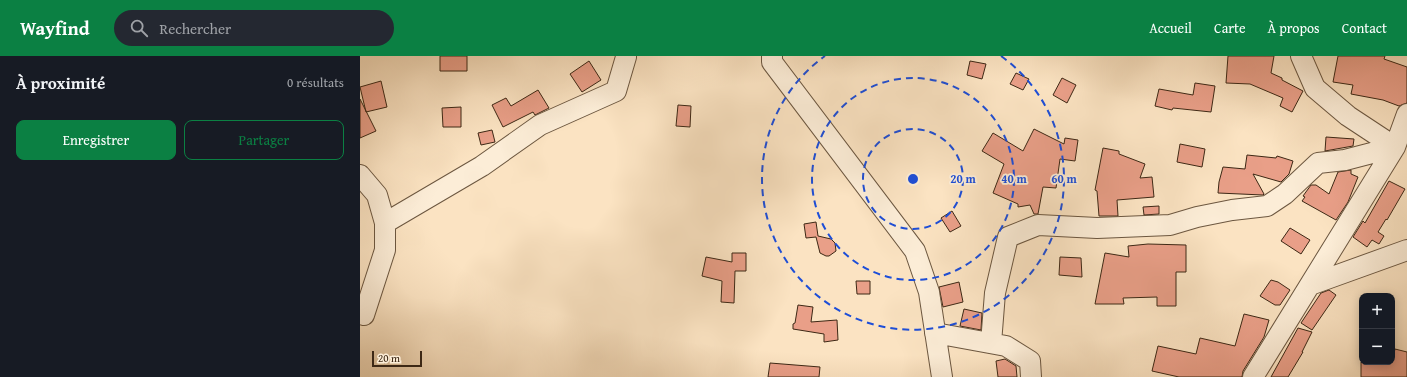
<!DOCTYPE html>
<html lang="fr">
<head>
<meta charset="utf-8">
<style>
  :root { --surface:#171b24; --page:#242831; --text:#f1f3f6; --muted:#9ea1a6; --line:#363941; --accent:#0b8043 }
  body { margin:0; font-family:"Gentium Book Plus",serif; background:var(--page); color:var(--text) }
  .controls { position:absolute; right:12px; bottom:12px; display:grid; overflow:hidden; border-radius:8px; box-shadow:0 2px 10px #0003 }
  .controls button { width:36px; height:36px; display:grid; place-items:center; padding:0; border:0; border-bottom:1px solid var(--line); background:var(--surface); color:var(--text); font:20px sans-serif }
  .scale { position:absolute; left:12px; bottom:10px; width:50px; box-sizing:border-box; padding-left:4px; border:2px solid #3d2815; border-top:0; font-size:11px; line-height:14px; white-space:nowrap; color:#3d2815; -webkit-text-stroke:3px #fcedd7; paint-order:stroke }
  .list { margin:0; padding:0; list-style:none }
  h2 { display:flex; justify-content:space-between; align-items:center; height:52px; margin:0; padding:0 16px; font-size:17px }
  h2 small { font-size:13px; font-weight:400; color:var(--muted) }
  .actions { display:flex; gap:8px; padding:12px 16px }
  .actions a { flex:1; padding:9px 0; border:1px solid var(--accent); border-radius:8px; text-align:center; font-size:14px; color:var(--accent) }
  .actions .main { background:var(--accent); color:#fff }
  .icon { flex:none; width:22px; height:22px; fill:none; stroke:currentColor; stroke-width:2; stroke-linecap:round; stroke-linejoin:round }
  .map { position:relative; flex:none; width:1047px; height:321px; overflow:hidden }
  header { display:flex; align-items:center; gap:24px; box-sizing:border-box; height:56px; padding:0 20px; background:var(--accent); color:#fff }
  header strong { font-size:19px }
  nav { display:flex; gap:22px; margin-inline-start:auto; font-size:14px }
  .search { width:280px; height:36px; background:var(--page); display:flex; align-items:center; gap:10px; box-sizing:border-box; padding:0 14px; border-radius:22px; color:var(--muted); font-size:15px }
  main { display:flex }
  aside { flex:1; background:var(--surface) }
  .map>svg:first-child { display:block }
  .building { fill:#e99f88; stroke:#3d2815 }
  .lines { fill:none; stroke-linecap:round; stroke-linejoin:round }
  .street-casing { stroke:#6c5740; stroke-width:22 }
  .street { stroke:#fcedd7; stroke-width:20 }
  .ring { fill:none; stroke:#1d4ed8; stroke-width:2; stroke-dasharray:7 5 }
  .centre { fill:#1d4ed8; stroke:#fcedd7; stroke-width:2 }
  .ring-label { font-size:12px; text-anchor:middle; font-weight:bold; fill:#1d4ed8; stroke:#fcedd7; stroke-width:3.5; stroke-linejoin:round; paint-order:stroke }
</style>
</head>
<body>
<header>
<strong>Wayfind</strong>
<div class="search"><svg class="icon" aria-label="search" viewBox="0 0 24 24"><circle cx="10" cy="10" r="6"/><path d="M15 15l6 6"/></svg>Rechercher</div>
<nav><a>Accueil</a><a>Carte</a><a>À propos</a><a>Contact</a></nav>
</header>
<main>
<aside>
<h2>À proximité<small>0 résultats</small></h2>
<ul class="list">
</ul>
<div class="actions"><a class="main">Enregistrer</a><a>Partager</a></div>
</aside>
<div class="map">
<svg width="1047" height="321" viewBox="0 0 1047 321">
  <rect width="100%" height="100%" fill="#fbe3c2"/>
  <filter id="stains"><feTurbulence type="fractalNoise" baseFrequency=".005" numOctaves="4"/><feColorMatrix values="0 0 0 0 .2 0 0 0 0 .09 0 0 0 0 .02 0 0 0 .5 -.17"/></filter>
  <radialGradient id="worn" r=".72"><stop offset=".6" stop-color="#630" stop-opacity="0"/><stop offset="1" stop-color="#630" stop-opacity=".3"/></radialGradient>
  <path class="building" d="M80 0H107V15H80Z
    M868 0H914L911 17 922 22V24L943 35 932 56 920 50 923 42 890 28 866 27Z
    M978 0H1025L1024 3 1047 11V47L1039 50 1023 44 991 38 993 29 973 26Z
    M229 5 241 24 222 36 210 18Z
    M610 5 626 8 622 23 607 19Z
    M656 17 669 23 663 34 650 28Z
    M702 22 716 29 707 47 693 39Z
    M21 25 27 51 6 56 0 31Z
    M835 27 855 30 851 56 813 52 812 54 795 50 799 33 833 39Z
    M178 34 189 52 175 59 173 56 143 71 132 49 146 42 151 50Z
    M0 43 16 75 0 82Z
    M318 49 331 50 330 71 316 70Z
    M101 51V71H83L82 52Z
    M674 73 704 88 705 82 718 84 715 105 700 103 696 132 683 131 678 158H674L670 149 658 151V148L633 137 644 108 622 95 633 77 663 95Z
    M132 74 135 86 121 89 118 77Z
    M966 81 994 83 993 90 965 95Z
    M820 88 845 93 842 111 817 106Z
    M743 92 759 95V98L785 108 780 122 792 121 794 141 757 144 758 160H739L737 135 735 134Z
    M887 99 916 102 917 100 933 105 929 118 921 126 893 118 904 138 903 139 858 137 859 126 863 111 885 113Z
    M991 114V118L998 121 988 146 976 164 942 145 945 141 943 140 951 129H956L969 138 978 116Z
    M1029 125 1045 133 1027 164 1026 163 1018 176 1024 180 1019 188 1012 184 1007 191 993 181 1003 165 1005 167Z
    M799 150V158L784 159 783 151Z
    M592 155 601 170 590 176 581 162Z
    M456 166 458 180 471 183 475 187 476 195 469 200H466L460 197 456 181 446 182 444 168Z
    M930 172 950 184 941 198 921 185Z
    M788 188 826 189V216H816V250H797V241L763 242 764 248H735L745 197 769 201 768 190Z
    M372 197H386V215H375L374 247 361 246 362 225 342 220 346 201 372 206Z
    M700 201 721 202 722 221 699 219Z
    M911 224 918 226 930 234 920 249H915L900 240Z
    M496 225H510V238H497Z
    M599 226 603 246 583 251 579 231Z
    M969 234 976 239 952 274 941 267 961 237Z
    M438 249 453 251 451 266 477 264 478 284 464 286V278L433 273V268L435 267Z
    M604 253 622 257 621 274 600 270Z
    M884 258 909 264 904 281 883 315 882 321H819L792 315 798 290 836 298 840 282 875 290Z
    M938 272 952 276 942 296H943L928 321H911Z
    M1035 293 1047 296V321H1001V306H1032Z
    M645 303 656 310 657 321H638L636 305Z
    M410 307 460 311 459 321H408Z"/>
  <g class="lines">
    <g class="street-casing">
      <path id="street" d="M412 0V6L555 195 569 236 582 321
        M941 0 955 32 988 60 1035 91
        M0 119 17 139 25 167V194L4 259
        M25 167 122 110 180 69 256 35 266 1
        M950 229 1047 194
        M575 277 646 290 670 305 671 321
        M631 287 635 237 648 181 678 169 737 172 810 169 837 161 872 154 907 150 925 138 958 107 985 104 1035 91
        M893 321 1035 91 1047 58"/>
    </g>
    <use href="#street" class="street"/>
  </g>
  <g class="ring">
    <circle cx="553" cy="123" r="50"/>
    <circle cx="553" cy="123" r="101"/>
    <path d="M641 0A151 151 0 1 1 465 0"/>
  </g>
  <circle cx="553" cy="123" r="6" class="centre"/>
  <g class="ring-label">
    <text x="603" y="127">20 m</text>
    <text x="654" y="127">40 m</text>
    <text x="704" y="127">60 m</text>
  </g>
  <rect width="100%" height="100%" filter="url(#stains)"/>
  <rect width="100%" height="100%" fill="url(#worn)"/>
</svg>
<div class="controls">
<button>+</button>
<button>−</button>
</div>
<div class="scale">20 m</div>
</div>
</main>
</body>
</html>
